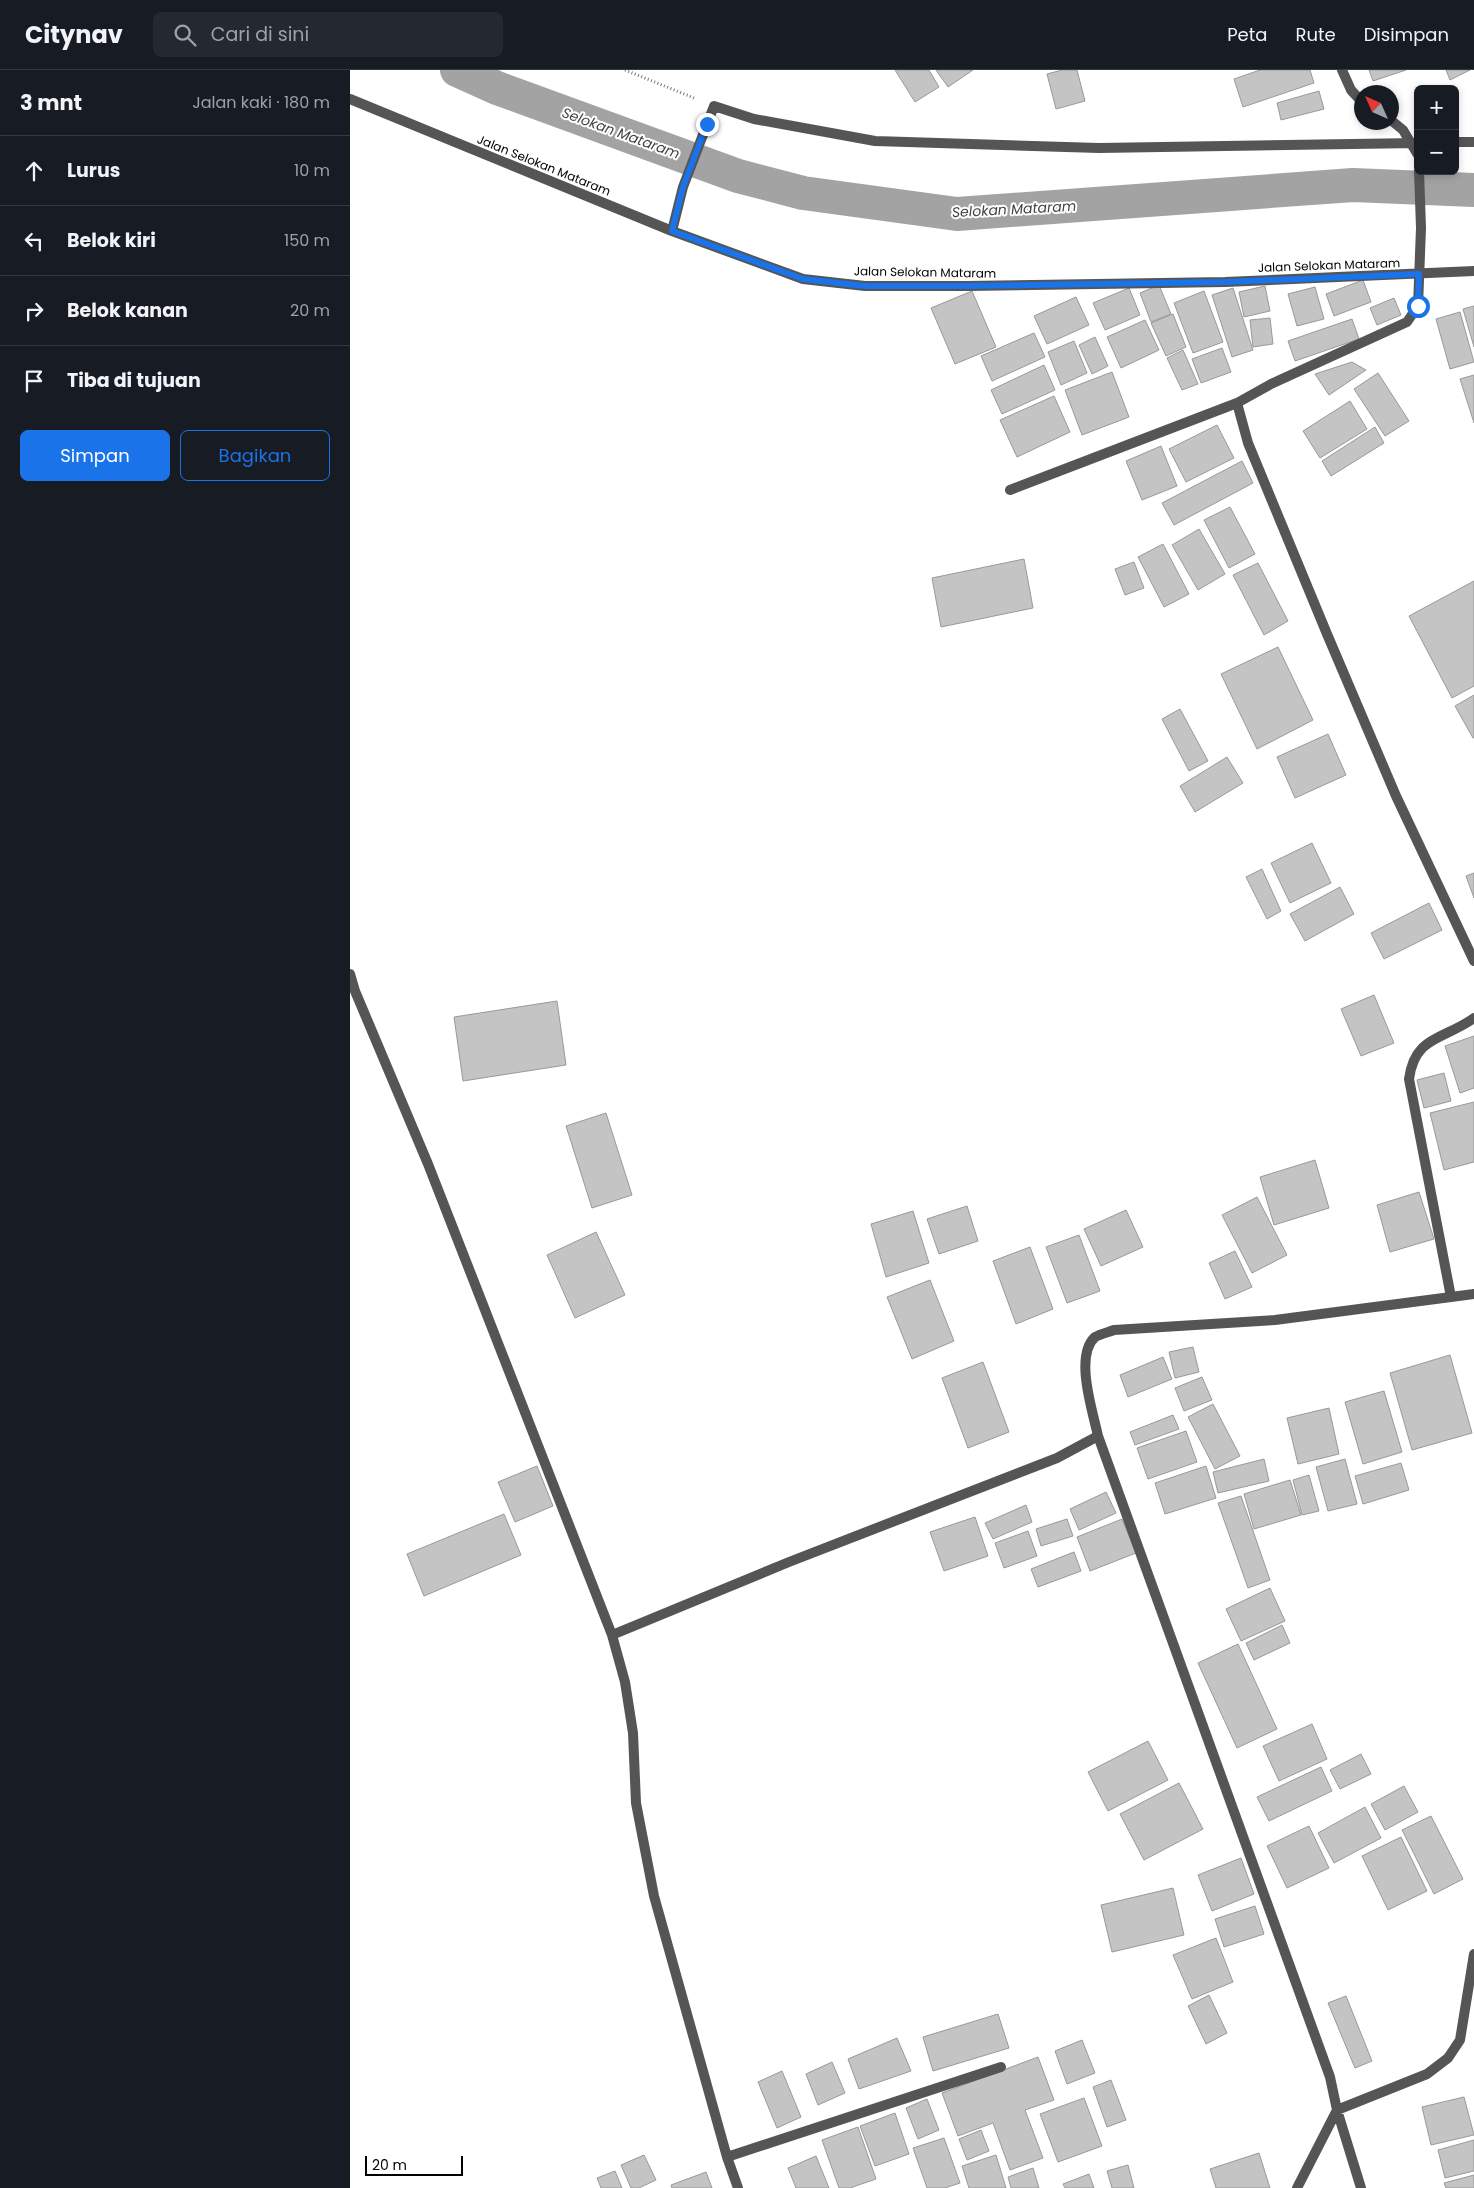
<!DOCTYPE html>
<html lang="id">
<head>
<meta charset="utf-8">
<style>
  :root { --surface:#171b24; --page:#242831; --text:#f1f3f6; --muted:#9ea1a6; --line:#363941; --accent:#1a73e8 }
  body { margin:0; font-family:Poppins,sans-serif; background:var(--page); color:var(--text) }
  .controls { position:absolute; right:15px; top:15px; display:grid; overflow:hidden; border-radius:8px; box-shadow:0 2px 8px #0003 }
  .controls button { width:45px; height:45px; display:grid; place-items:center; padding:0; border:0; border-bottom:1px solid var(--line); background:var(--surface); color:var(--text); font:25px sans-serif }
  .compass { position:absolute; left:1004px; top:15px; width:45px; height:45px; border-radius:50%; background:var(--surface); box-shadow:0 2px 8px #0003; rotate:315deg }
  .scale { position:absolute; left:15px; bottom:12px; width:98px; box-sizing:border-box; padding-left:5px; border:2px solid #000; border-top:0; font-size:14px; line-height:18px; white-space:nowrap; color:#000; -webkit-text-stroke:4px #fff; paint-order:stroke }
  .stop { position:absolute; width:15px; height:15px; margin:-11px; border:4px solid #1a73e8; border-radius:50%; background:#fff }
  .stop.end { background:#1a73e8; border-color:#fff; box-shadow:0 1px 5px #0008 }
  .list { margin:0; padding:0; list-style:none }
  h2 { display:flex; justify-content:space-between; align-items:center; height:65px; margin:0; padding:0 20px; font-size:21px }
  h2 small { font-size:16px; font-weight:400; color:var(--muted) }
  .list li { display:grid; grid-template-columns:32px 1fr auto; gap:15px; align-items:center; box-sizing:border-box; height:70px; padding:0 20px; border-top:1px solid var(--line) }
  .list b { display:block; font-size:19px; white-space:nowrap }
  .list em { font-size:16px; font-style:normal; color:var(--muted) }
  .actions { display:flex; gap:10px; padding:15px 20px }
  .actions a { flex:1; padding:11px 0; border:1px solid var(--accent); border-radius:8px; text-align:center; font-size:18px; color:var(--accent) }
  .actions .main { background:var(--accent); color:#fff }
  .icon { flex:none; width:28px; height:28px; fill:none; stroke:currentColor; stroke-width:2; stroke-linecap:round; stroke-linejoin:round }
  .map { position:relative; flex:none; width:1124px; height:2118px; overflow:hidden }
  header { display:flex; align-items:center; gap:30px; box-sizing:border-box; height:70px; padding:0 25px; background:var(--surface); border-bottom:1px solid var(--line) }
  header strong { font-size:24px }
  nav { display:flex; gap:28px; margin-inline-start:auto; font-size:18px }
  .search { width:350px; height:45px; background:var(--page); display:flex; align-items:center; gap:12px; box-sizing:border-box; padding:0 18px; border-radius:8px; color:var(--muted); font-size:19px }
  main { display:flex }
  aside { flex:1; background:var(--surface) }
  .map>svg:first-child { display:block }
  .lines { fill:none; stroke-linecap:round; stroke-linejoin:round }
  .canal { stroke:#a3a3a3; stroke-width:34 }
  .building { fill:#c4c4c4; stroke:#999 }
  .path { stroke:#777; stroke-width:3; stroke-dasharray:1 2.5; stroke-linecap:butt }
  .minor { stroke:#555; stroke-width:10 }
  .route { stroke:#1a73e8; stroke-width:6 }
  .labels { text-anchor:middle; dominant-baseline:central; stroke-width:4; stroke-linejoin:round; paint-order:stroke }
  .street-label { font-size:12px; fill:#000; stroke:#fff }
  .water-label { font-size:14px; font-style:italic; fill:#444; stroke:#fff }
</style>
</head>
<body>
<header>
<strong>Citynav</strong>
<div class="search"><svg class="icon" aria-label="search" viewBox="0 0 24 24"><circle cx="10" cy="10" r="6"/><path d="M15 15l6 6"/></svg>Cari di sini</div>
<nav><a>Peta</a><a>Rute</a><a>Disimpan</a></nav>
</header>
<main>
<aside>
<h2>3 mnt<small>Jalan kaki · 180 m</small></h2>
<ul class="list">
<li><svg class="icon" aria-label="ahead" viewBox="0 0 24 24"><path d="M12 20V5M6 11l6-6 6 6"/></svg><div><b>Lurus</b></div><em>10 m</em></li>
<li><svg class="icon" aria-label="left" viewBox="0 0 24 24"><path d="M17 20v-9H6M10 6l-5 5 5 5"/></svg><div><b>Belok kiri</b></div><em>150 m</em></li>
<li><svg class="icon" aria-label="right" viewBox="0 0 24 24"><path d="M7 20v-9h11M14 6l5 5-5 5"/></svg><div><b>Belok kanan</b></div><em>20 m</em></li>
<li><svg class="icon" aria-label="arrive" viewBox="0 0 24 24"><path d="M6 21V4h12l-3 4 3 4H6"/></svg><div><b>Tiba di tujuan</b></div></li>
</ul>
<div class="actions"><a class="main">Simpan</a><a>Bagikan</a></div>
</aside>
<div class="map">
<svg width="1124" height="2118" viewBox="0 0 1124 2118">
  <rect width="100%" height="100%" fill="#fff"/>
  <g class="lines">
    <path class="canal" d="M107 0 147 18 388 106 453 123 607 144 1003 115 1124 120"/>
  </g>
  <path class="building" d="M545 0H579L589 17 565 32Z
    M586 0H623L598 17Z
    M712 0H727L735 31 706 39 697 4Z
    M910 0H960L964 13 893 37 884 9Z
    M1019 0H1056L1023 11Z
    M1096 0H1120L1100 10Z
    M969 21 974 39 931 50 927 33Z
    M1013 210 1021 232 984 246 976 224Z
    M809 215 821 244 801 252 790 223Z
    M915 216 920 241 894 247 889 222Z
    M965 217 974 249 947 256 938 224Z
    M779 218 790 245 755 260 743 233Z
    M883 218 903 280 882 287 862 225Z
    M622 221 646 277 605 294 581 238Z
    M854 221 873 272 843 283 824 233Z
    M726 227 739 255 697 274 684 246Z
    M1044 228 1051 245 1027 255 1020 238Z
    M1124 236V277L1113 239Z
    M1110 242 1124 292 1100 299 1086 249Z
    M823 244 836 277 816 286 801 253Z
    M920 248 923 274 903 277 900 250Z
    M1002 249 1009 269 945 291 938 271Z
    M795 250 809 280 771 298 757 267Z
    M684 263 695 287 642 311 631 286Z
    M745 267 758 296 742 304 729 275Z
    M724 271 737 303 711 315 698 282Z
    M872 278 881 302 851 313 842 289Z
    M833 280 848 314 832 320 817 288Z
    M1002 292 1016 300 979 325 965 304Z
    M694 295 705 320 652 344 641 320Z
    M762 302 779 347 732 365 715 320Z
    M1028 303 1059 351 1035 366 1004 319Z
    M1124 305V353L1110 309Z
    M704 326 720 362 667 387 650 350Z
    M1000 331 1017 359 970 388 953 361Z
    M867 355 884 388 836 412 819 379Z
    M1025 357 1034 373 981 406 972 391Z
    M811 376 827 416 792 430 776 391Z
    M892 391 903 413 824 455 812 433Z
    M880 437 905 484 879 498 854 450Z
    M849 459 875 504 848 520 822 475Z
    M813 474 839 524 814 537 788 487Z
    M674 489 683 538 591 557 582 508Z
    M784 492 794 518 775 525 765 499Z
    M908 493 938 551 914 565 883 505Z
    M1124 511V616L1102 628 1059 546Z
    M928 577 963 650 907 679 871 604Z
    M1124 625V668H1123L1105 636Z
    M830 639 858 691 839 701 812 649Z
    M978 664 996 705 945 728 927 687Z
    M877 687 893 713 845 742 830 716Z
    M962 773 981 813 940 833 921 793Z
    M912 799 931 841 917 849 896 807Z
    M1124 803V828L1116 806Z
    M990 817 1004 844 955 871 940 844Z
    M1079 833 1092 860 1034 889 1021 863Z
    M1024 925 1044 973 1011 986 991 939Z
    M207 931 216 995 113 1011 104 947Z
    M1124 966V1018L1110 1023 1095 976Z
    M1094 1003 1101 1031 1074 1038 1067 1010Z
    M1124 1032V1092L1094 1100 1080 1043Z
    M256 1043 282 1125 242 1138 216 1056Z
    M965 1090 979 1138 924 1155 910 1107Z
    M1069 1122 1084 1169 1040 1182 1027 1135Z
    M907 1127 937 1185 902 1203 872 1145Z
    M617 1136 628 1171 589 1184 577 1149Z
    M776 1140 793 1177 751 1196 734 1159Z
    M563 1141 579 1193 536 1207 521 1154Z
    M246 1162 275 1225 225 1248 197 1185Z
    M729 1165 750 1221 717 1233 696 1177Z
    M680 1177 703 1239 666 1254 643 1191Z
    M885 1181 902 1217 875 1229 859 1193Z
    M580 1210 604 1271 562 1289 537 1227Z
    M843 1277 849 1302 825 1308 819 1282Z
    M1100 1285 1122 1363 1062 1380 1040 1303Z
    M813 1287 822 1309 778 1327 770 1305Z
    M633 1292 659 1362 618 1378 592 1308Z
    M852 1307 862 1330 834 1341 825 1318Z
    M1034 1321 1052 1382 1013 1394 995 1332Z
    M863 1334 890 1386 865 1399 838 1347Z
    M979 1338 989 1384 948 1394 937 1348Z
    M823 1345 829 1359 785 1375 780 1362Z
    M836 1361 847 1392 798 1409 787 1378Z
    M914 1389 919 1411 868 1423 863 1402Z
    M995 1389 1007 1434 978 1441 966 1397Z
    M1051 1393 1059 1420 1013 1434 1005 1406Z
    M187 1396 203 1436 165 1452 148 1412Z
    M856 1396 866 1428 815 1444 805 1413Z
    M959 1405 969 1441 952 1445 943 1410Z
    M940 1410 951 1445 904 1459 894 1424Z
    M756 1422 766 1443 729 1460 720 1439Z
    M891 1426 920 1510 898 1518 868 1433Z
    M676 1435 682 1452 643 1469 635 1453Z
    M154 1444 171 1485 74 1526 57 1484Z
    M625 1447 638 1486 594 1501 580 1462Z
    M717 1449 723 1466 691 1476 686 1459Z
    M772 1449 786 1483 740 1501 727 1467Z
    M678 1461 687 1486 654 1498 645 1473Z
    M724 1482 731 1501 688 1517 681 1499Z
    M920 1518 935 1551 891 1571 876 1539Z
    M932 1555 940 1573 904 1590 896 1573Z
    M888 1574 927 1659 887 1678 848 1593Z
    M962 1654 977 1689 929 1711 913 1676Z
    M798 1671 818 1710 758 1741 738 1702Z
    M1011 1684 1021 1704 990 1719 980 1700Z
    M971 1697 982 1721 919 1751 907 1727Z
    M829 1713 853 1759 794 1790 770 1744Z
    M1054 1716 1068 1742 1035 1760 1021 1734Z
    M1015 1737 1031 1768 984 1793 968 1763Z
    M1081 1746 1113 1809 1084 1824 1052 1760Z
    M959 1756 979 1798 937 1818 917 1776Z
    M1051 1767 1077 1821 1038 1840 1012 1786Z
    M891 1788 904 1824 862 1841 848 1805Z
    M823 1818 834 1865 762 1882 751 1835Z
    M905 1836 914 1864 874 1877 865 1849Z
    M866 1868 883 1912 842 1929 823 1885Z
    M859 1925 877 1963 856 1974 838 1936Z
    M996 1926 1022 1991 1005 1998 978 1933Z
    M648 1944 659 1978 583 2001 573 1967Z
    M547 1968 561 2001 509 2019 498 1989Z
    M732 1970 745 2003 717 2014 705 1981Z
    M688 1987 704 2030 675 2040 693 2088 660 2100 643 2053 608 2066 592 2023Z
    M482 1992 495 2023 468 2035 456 2004Z
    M432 2001 451 2047 427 2058 408 2012Z
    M761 2010 776 2050 757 2057 743 2017Z
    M1114 2027 1124 2065 1081 2075 1072 2037Z
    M734 2028 752 2076 708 2092 690 2044Z
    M577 2029 589 2060 568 2069 556 2038Z
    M545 2043 559 2084 525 2096 510 2056Z
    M508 2057 526 2109 500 2118H489L472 2070Z
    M631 2060 639 2081 617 2090 609 2069Z
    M594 2068 610 2113 595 2118H577L563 2078Z
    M1124 2070V2101L1095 2108 1088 2080Z
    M909 2083 920 2118H866L860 2099Z
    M294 2085 306 2110 289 2118H281L271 2095Z
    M646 2085 656 2118H619L612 2096Z
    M466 2086 479 2118H446L438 2098Z
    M778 2095 784 2118H762L757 2101Z
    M683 2098 689 2118H661L658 2107Z
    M265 2101 272 2118H251L247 2108Z
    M356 2102 362 2118H322L321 2115Z
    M739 2104 744 2118H715L713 2114Z
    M1124 2105V2118H1096L1094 2113Z"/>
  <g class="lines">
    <path class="path" d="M275 0 344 28"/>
    <path class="minor" d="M992 0 1001 20 1012 32
      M0 29 322 161 453 209 515 216H616L875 212 1124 201
      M1042 51 1053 60 1068 85
      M1105 72H1124
      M1069 101 1071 158 1068 236 1057 252 921 314 887 333 898 373 977 564 1046 726 1124 891
      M322 161 333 117 364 36 404 49 525 71 749 78 1068 73
      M660 420 887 333
      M0 904 5 921 78 1094 262 1565 275 1612 283 1663 286 1733 304 1826 377 2087 388 2118
      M1124 948C1094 970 1065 965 1059 1009L1101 1227 1124 1224
      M748 1366 980 2007 987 2040 1011 2118
      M262 1565 439 1492 707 1388 748 1366C743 1342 724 1286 745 1267 750 1264 759 1262 764 1260L925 1250 1101 1227
      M377 2087 651 1997
      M947 2118 987 2040 1077 2004 1098 1988 1110 1970 1124 1884"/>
  </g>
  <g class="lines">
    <path class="route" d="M357 54 333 117 322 161 453 209 515 216H616L875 212 1069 204 1068 236"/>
  </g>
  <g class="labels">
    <g class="street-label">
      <text transform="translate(194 95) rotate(22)">Jalan Selokan Mataram</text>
      <text transform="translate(979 195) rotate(-2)">Jalan Selokan Mataram</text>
      <text transform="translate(575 202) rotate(1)">Jalan Selokan Mataram</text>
    </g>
    <g class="water-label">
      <text transform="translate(271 63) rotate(20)">Selokan Mataram</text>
      <text transform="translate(664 139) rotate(-3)">Selokan Mataram</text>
    </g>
  </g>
</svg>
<div class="controls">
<button>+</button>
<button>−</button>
</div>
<svg class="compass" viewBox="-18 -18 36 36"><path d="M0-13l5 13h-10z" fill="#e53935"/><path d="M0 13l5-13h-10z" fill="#9ea1a6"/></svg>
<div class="scale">20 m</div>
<div class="stop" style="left:1068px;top:236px"></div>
<div class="stop end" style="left:357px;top:54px"></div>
</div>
</main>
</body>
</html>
